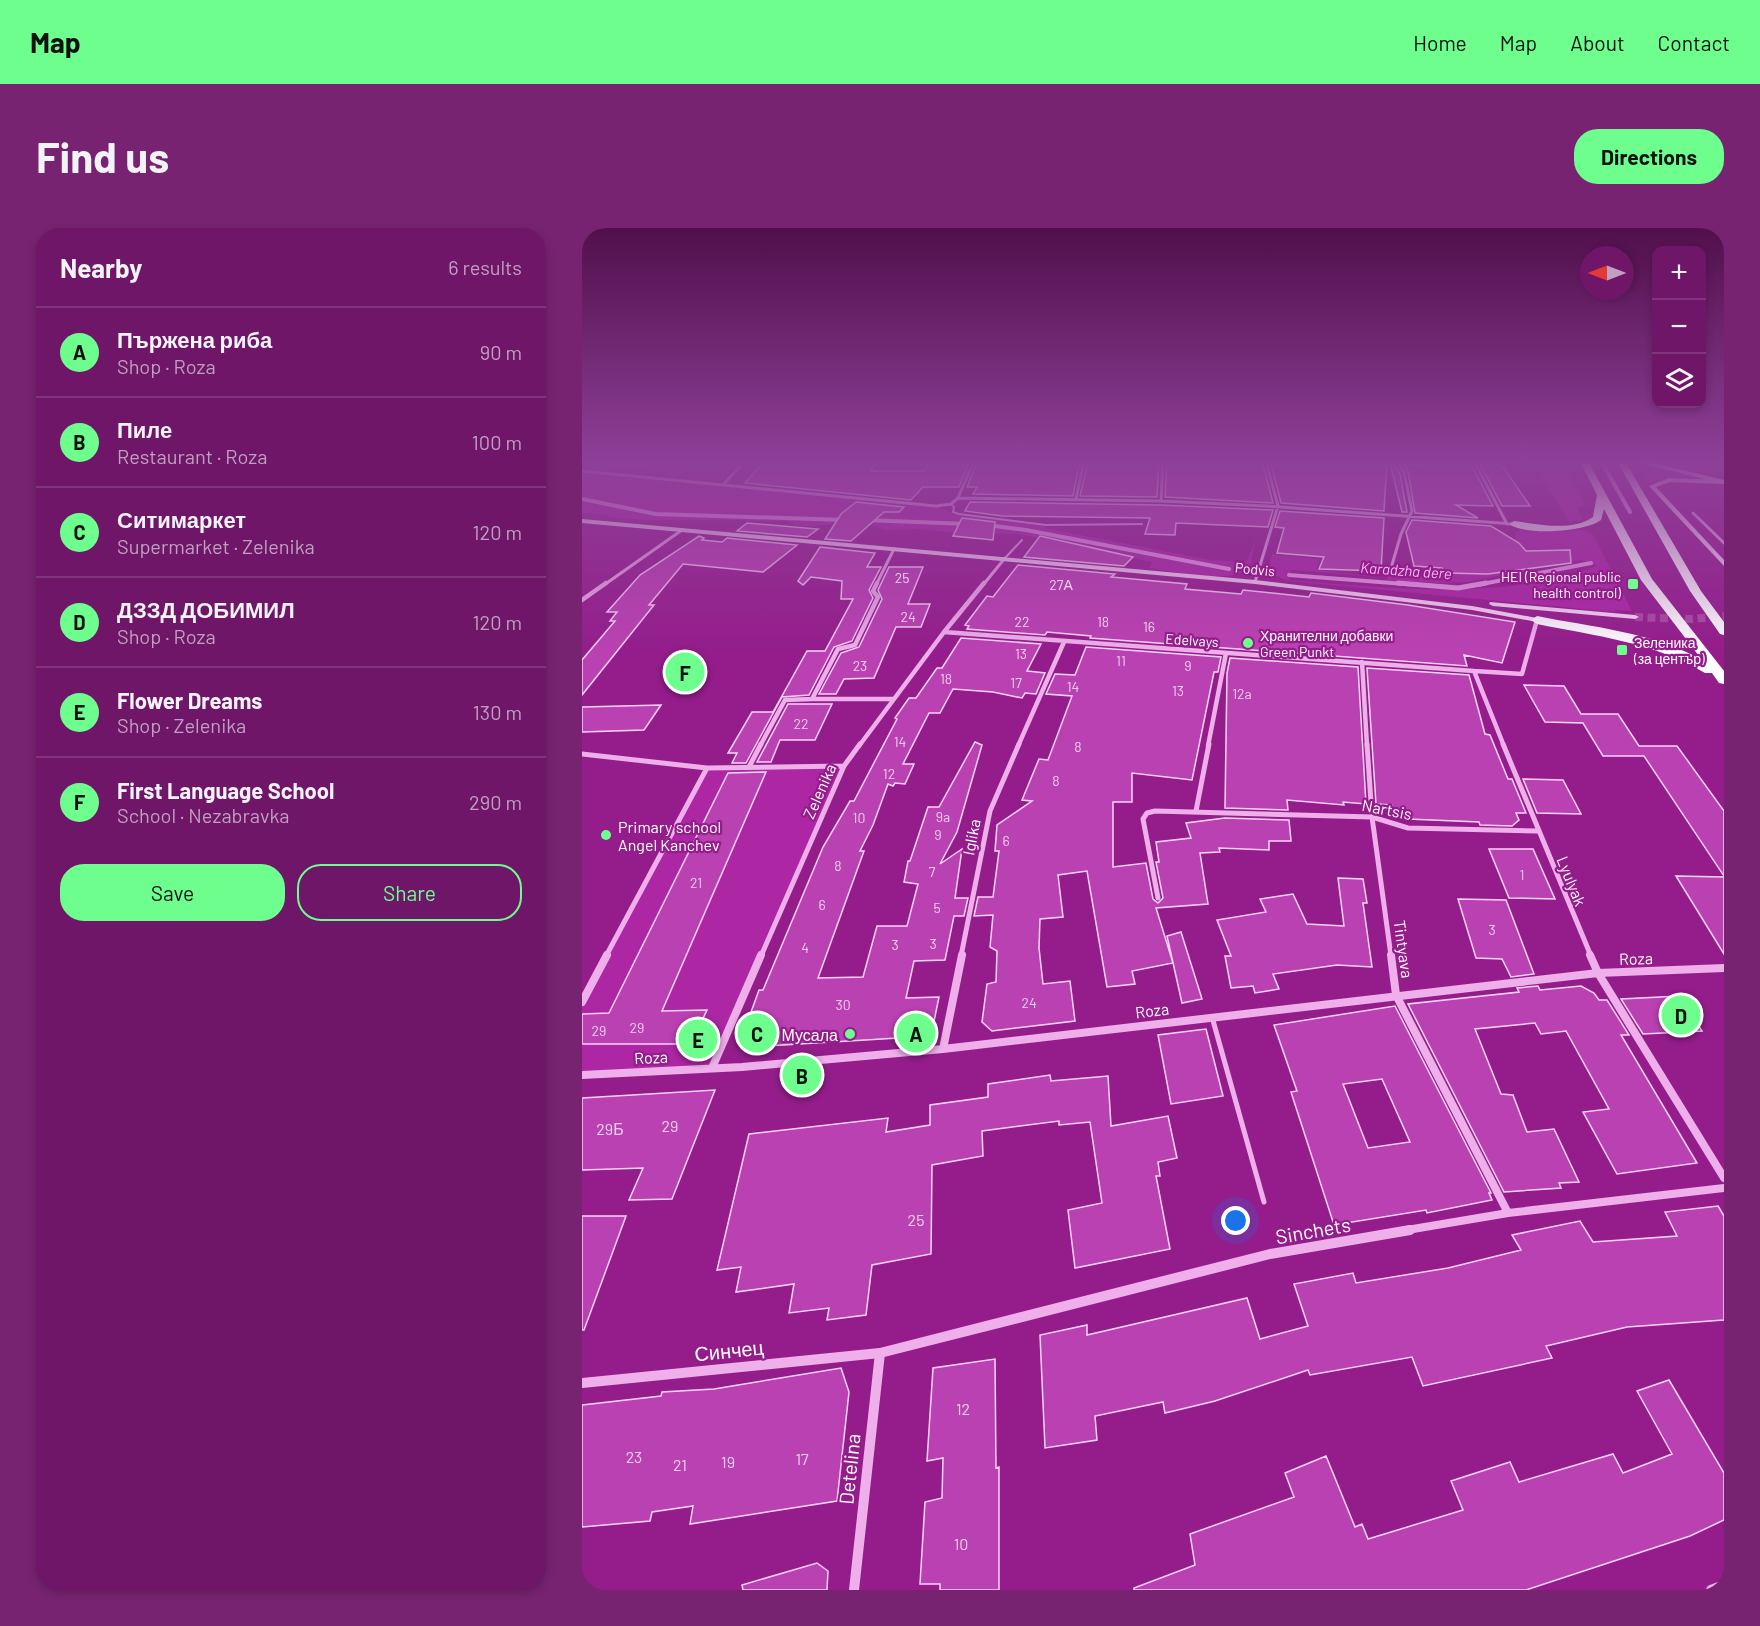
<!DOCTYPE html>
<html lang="en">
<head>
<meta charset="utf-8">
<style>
  :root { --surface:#6f1668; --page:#772371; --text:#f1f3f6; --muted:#c09fc0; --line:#81357c; --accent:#6dfe8e }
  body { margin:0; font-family:Barlow,sans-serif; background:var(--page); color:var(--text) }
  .controls { position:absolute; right:18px; top:18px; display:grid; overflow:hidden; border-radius:12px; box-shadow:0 3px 9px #0003 }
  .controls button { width:54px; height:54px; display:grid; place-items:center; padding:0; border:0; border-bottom:2px solid var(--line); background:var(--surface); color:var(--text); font:30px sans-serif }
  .compass { position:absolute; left:998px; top:18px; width:54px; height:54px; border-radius:50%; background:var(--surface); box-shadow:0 3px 9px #0003; rotate:270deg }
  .you { position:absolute; left:654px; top:993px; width:21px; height:21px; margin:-15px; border:4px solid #fff; border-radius:50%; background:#1a73e8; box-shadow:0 0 0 9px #1a73e833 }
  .badge { display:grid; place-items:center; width:39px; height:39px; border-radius:50%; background:var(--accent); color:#111; font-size:20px; font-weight:700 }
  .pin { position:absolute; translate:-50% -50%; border:3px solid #fff; box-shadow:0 2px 6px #0006 }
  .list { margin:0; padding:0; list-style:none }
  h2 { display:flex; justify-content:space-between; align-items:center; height:78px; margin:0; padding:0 24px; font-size:26px }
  h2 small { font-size:20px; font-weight:400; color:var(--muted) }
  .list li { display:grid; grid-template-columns:39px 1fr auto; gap:18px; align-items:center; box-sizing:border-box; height:90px; padding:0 24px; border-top:2px solid var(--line) }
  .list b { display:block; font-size:22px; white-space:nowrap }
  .list p { margin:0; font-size:20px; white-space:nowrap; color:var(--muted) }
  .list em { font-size:20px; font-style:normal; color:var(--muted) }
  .actions { display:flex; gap:12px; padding:18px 24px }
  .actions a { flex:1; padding:14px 0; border:2px solid var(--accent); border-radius:24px; text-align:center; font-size:21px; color:var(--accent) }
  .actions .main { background:var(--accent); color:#111 }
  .icon { flex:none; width:33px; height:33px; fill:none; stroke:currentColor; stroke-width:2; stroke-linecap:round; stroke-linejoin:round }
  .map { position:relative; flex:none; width:1142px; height:1362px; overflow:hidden; border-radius:24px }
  header { display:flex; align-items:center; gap:36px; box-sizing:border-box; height:84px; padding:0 30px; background:var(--accent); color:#111 }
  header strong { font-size:28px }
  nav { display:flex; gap:33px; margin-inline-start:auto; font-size:21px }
  .intro { display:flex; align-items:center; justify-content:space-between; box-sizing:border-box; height:144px; padding:0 36px }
  h1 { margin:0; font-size:42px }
  .button { padding:15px 27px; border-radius:24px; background:var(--accent); color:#111; font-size:21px; font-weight:700 }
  main { display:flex; gap:36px; padding:0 36px }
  aside { flex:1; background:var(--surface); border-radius:24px; box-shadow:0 3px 9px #0003 }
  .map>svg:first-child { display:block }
  .green { fill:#ad26a4 }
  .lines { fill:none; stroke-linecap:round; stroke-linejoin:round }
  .stream-far1 { stroke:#f1a2ed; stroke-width:4 }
  .stream { stroke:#f1a2ed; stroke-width:5 }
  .building { fill:#ba41b1; stroke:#fad5f8; stroke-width:1.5; fill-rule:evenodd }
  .secondary-tunnel { stroke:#a94aa2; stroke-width:8; stroke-dasharray:8 4.5; stroke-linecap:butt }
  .lane-far1 { stroke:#efafeb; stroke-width:2 }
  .lane { stroke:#efafeb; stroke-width:5 }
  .street-far4 { stroke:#efafeb; stroke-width:3 }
  .street-far3 { stroke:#efafeb; stroke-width:4.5 }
  .street-far2 { stroke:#efafeb; stroke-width:5 }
  .street-far1 { stroke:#efafeb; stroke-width:8 }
  .street { stroke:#efafeb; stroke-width:10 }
  .secondary { fill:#fbdcf8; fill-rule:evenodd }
  .highway { fill:#fff; fill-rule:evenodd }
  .poi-dot { fill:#6dfe8e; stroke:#941d8b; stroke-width:2 }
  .labels { text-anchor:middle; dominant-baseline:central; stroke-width:4.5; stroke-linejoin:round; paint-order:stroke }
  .far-street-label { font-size:14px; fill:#fff; stroke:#941d8b }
  .far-poi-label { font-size:14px; fill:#fff; stroke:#941d8b; text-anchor:start }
  .number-label { font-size:14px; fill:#eed0ec }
  .far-water-label { font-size:15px; font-style:italic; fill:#f6bbf2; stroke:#941d8b }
  .street-label { font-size:16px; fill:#fff; stroke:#941d8b }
  .poi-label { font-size:16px; fill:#fff; stroke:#941d8b; text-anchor:start }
  .near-number-label { font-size:16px; fill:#eed0ec }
  .near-street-label { font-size:20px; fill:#fff; stroke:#941d8b }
</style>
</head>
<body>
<header>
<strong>Map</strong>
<nav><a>Home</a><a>Map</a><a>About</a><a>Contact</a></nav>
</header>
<div class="intro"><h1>Find us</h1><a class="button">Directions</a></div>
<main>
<aside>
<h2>Nearby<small>6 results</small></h2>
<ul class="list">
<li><span class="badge">A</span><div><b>Пържена риба</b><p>Shop · Roza</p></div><em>90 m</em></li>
<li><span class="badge">B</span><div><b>Пиле</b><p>Restaurant · Roza</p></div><em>100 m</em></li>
<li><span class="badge">C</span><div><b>Ситимаркет</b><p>Supermarket · Zelenika</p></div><em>120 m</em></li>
<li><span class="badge">D</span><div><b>ДЗЗД ДОБИМИЛ</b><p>Shop · Roza</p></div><em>120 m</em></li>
<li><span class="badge">E</span><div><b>Flower Dreams</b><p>Shop · Zelenika</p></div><em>130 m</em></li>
<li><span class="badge">F</span><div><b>First Language School</b><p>School · Nezabravka</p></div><em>290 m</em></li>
</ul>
<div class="actions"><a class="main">Save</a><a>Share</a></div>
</aside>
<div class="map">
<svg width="1142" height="1362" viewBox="0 0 1142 1362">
  <rect width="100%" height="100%" fill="#941d8b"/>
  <path class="green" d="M0 233H35L110 241 95 249 81 248 85 245 40 241 34 244 0 241Z
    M953 233H980L1004 277 995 280 1001 292 987 294 959 247Z
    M1053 237H1061L1119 250 1090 249 1067 254Z
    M0 243 354 278 374 287 420 290 464 297 462 300 629 332 664 334 674 311 668 340C648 357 592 343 567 340L570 334 437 306 372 305 338 301 303 302 290 297 268 300 260 296 225 298 212 297 207 293C179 294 152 291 124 292 99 292 75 293 50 291 33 290 18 285 0 285Z
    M940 300 1003 302 1010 305 1050 383 1033 382V384L706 353 686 344 690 326 738 331 735 342 799 349 709 342 707 352C814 360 912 374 1016 338L999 332 885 354 860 355 805 352V348L852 349V339L933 315 934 304Z
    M262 538 130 840 0 847V774L125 540Z"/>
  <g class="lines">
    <path class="stream-far1" d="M1019 233 1048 284
      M0 271 74 286 264 292
      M282 292 387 296
      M405 297 444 302 647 341
      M707 347 836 357
      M895 357 1009 335"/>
    <path class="stream" d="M816 355 876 360 904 355"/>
  </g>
  <path class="building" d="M183 233H296L288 243H342L347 233H371L368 237H386L377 259H341L329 272 163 255Z
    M429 233H498L491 268 391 266 395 259H385L394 237H428Z
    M506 233H577L575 269 498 268Z
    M585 233H669V236H681L691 275 583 269Z
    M749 233H805L802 283 699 275 689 236H752Z
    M808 235H811L818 246 825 284H820Z
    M889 236 911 278 874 277 896 290 833 285 826 243 821 237Z
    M898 236H919L948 278H920Z
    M274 274 322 279 317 284H302L269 313 243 311 259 286Z
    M388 274 579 277 691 282 686 299 594 295 593 307 563 306 568 290 420 288 383 283Z
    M698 283 802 290 799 343 737 341 742 329 695 325 702 300 693 299Z
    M380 290 413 294 411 312 371 308Z
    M830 292 909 298 937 315 944 323 988 322 989 335 906 346 863 345 860 340 832 338 824 304Z
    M165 295 236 301 225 309 155 303Z
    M117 308 122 310 120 312 140 314 145 310 215 317 181 344 101 336 67 377H72L0 467V432L33 393H28L35 384H25L58 347Z
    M458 308 551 329 542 338 442 329Z
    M238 319 293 325 285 339H299L287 362 291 370 270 413 252 419 227 467 200 469 164 535H150L155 525H146L170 484H191L225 423H243L271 371H259L260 353 229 349 221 357 216 353Z
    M436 337 533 346 529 349 605 356 603 361 659 366 661 362 727 369 729 365 826 377 933 394 920 435 882 427 885 438 508 410 509 408 465 404 463 407 385 401 387 398 383 397 405 368 411 369Z
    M307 339H341L326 376H348L339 399H314L292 450 262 451 254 466H237L259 425 277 419 300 371 296 362Z
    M379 410 459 416 445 443 463 445 454 466 443 465 440 470 411 464 371 461 358 485H347L321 536H332L323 556 313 555 311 558 306 556 291 597 278 623H282L236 750 281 749 295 698H325L336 656 322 654 326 633H328L346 579H357L393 514 400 517 375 604 358 636 380 621 373 670H386L382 688H372L363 732 332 733 324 770 357 769 349 808 168 819 160 809 177 762H181L241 619 268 573H272L315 491 313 490 327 470H334L355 440H360Z
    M504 419 639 429 636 444H632L610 552 550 545V574H531V639L564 635 571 671 576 675 581 670 574 634H577L574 614 609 610 604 595 643 590 707 592 709 613H687V622L637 620 638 624 618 625 626 676 574 680 591 735 550 743 553 756 525 759 505 643 476 647 481 689 458 691 457 720 461 756 488 753 493 793 410 803 400 794 405 756 414 754 415 723 408 719 411 687 392 688 396 669H411L417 623H413L415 597 450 573 440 572 457 531 466 532 490 468 464 466 473 446 493 447Z
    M648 430 776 439 784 576 761 574 762 577 705 572 706 582 643 580 645 445Z
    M785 440 887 447 903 506 908 507 926 551H930L944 585H934L937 592 930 598 898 597 897 594 826 591 812 586 810 577 794 576Z
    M942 457 982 458 999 486H1036L1057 518H1095L1142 583V648L1062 528H1021L1001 495 963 494Z
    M206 476H250L233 512H198L189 534H175Z
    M79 477 62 502 0 504V479Z
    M184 544 80 783 125 782 109 816H0V786L27 785 146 545Z
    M941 551 981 552 999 586 955 585Z
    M907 621H951L973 671 927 670Z
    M1094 648 1142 649V726Z
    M756 650 781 651 785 675H781L790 739 755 737 691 746 697 761 673 765 671 758 649 760 643 728H649L635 692 684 684 678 671 711 666 725 696 762 698Z
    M876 671 924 672 952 746 929 749 920 731 894 730Z
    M599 704 620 771 600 775 585 708Z
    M956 758 958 762 999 758 1012 765 1017 772H1025L1047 807H1039L1115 935 1035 946 1001 884 1027 881 984 803 959 806 953 795 893 801 919 866 931 867 945 904 972 901 997 954 977 955 979 960 922 964 826 776 937 764 935 760Z
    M1098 768 1120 803 1061 806 1039 771Z
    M813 778 909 965H907L910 972 845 985 844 982 752 997 709 864 715 863 692 797ZM800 851 828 914 786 920 761 856Z
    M624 801 641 868 589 876 576 807Z
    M468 847 469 853 526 848 529 898 586 888 595 930 576 934 578 948H574L588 1021 493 1040 486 982 520 975 508 894 477 897V893L400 903 401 928 350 937 349 1026 290 1037 284 1087 245 1092 247 1080 207 1085 212 1056 154 1064 159 1039 135 1042 167 906 306 890 304 904 348 897V877L406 869V856Z
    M133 862 90 971 47 972 61 940 0 942V870Z
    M1136 978 1142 988V1092L1045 1099 964 1118 970 1130 841 1158 830 1129 728 1147 726 1142 633 1173 583 1185 581 1174 513 1188 515 1212 463 1220 458 1107 505 1097V1107L665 1070 678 1111 726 1098 712 1056 771 1045 774 1055 866 1040 939 1022 930 1007 998 993 1011 1014 1095 1008 1083 984Z
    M0 988H44L2 1102H0Z
    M413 1131 414 1240 417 1239V1362H358V1356H338L343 1274 360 1270 361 1230 345 1233 351 1140Z
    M259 1140 267 1164 255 1273 108 1296 111 1278 70 1284 68 1293 0 1299V1177L79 1168 80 1164 132 1161Z
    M1087 1152 1142 1245V1292L1108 1308 944 1362H552V1360L613 1337 608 1306 712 1269 703 1245 744 1228 773 1299 780 1296 786 1311 881 1282 869 1253 928 1234 937 1254 1031 1226 1041 1245 1090 1226 1055 1163Z
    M235 1335 246 1343 245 1362H161L160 1357Z"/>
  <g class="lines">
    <path class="secondary-tunnel" d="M1053 389 1109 391 1142 388"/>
    <path class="lane-far1" d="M369 276 372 279 371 284 377 286 464 297 560 296
      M423 330 440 312"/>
    <path class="lane" d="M630 789 682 974"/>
    <path class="street-far4" d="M814 233H884
      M892 233 925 296
      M0 243 354 278 369 276 376 270 579 273 684 278 932 296
      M141 257 163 233
      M376 270 392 233
      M494 271 502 233
      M579 273 581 233
      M1111 285 1142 315
      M807 347 819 306 830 283 822 244 814 233
      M673 354 696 278 684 233
      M22 357 100 302
      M294 357 312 321
      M401 357 423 330"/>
    <path class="street-far3" d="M0 372 24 355
      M362 404 892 443
      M780 434 785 518
      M230 471H312
      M178 518 203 472 230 471 256 421 273 417 296 369 291 363 295 355
      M277 518 362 404 402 355
      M436 518 482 414
      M626 518 644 425
      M922 518 892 443 940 446 955 392"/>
    <path class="street-far2" d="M785 516 790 589 809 728
      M921 516 1009 728
      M0 526 125 540 262 538
      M167 539 179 516
      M614 583 627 516
      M576 670 561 591 565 585 573 583 790 589 826 600 955 603
      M24 728 125 540
      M179 728 262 538 278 516
      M379 728 408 583 437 516"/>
    <path class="street-far1" d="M809 727 814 767 926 985
      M1008 727 1016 745 1142 950
      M0 774 25 727
      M361 821 380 727
      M130 840 179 727
      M0 847 160 839 361 821 1016 745 1142 740
      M819 1003 926 985 1142 960"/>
    <path class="street" d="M0 1155 298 1125 688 1026 828 1002
      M272 1362 298 1125
      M1129 1362 1142 1357"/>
    <path class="secondary" d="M1087 250 1142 252V256L1088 254 1074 259 1142 332V338L1067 258Z
      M0 291 673 352 890 378 955 390 959 392 955 394 890 382 673 356 0 295Z
      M908 374 1053 387 1057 389 1053 391 911 378 907 376Z"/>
    <path class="highway" d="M998 233H1006L1070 351 1142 443V456L1137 455 1130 445H1123C1072 414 1013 408 955 396L949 392 955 388C1009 399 1071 404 1120 432L1059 352 1022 281 1019 292C1003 304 943 308 927 296L932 293C956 296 990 304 1011 289L1015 267Z
      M1035 233H1043L1119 363 1142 394V407L1138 406 1108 363Z
      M1050 233H1064L1142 252V256Z"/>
  </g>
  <linearGradient id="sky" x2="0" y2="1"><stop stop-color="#51104c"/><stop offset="0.55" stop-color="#8e4098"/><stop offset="1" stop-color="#8e4098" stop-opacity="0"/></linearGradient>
  <rect width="1142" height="424" fill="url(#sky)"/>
  <g class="poi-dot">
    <rect x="1045" y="350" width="12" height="12" rx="3"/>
    <circle cx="666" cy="415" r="6"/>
    <rect x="1034" y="416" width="12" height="12" rx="3"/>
    <circle cx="24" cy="607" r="6"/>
    <circle cx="268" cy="806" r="6"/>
  </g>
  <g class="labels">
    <g class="far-street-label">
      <text transform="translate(673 341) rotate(6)">Podvis</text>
      <text transform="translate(610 412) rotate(4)">Edelvays</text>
    </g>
    <g class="far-poi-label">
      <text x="1039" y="348" text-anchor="end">HEI (Regional public<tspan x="1039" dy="16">health control)</tspan></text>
      <text x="678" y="407">Хранителни добавки<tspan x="678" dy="16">Green Punkt</tspan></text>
      <text x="1052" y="414">Зеленика<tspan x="1052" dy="16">(за център)</tspan></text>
    </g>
    <g class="number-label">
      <text x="320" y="349">25</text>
      <text x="479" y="356">27А</text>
      <text x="326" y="388">24</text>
      <text x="440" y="393">22</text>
      <text x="521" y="393">18</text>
      <text x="567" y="398">16</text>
      <text x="439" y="425">13</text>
      <text x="539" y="432">11</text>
      <text x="278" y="437">23</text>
      <text x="606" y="437">9</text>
      <text x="364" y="450">18</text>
      <text x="434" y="454">17</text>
      <text x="491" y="458">14</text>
      <text x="596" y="462">13</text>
      <text x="660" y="465">12a</text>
      <text x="219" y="495">22</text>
      <text x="318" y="513">14</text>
      <text x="496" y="518">8</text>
      <text x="307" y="545">12</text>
      <text x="474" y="552">8</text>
      <text x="361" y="588">9a</text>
      <text x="277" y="589">10</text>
      <text x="356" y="606">9</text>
      <text x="424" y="612">6</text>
      <text x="256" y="637">8</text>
      <text x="350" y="643">7</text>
      <text x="940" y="646">1</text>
      <text x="114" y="654">21</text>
      <text x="240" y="676">6</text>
      <text x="355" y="679">5</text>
      <text x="910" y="701">3</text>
      <text x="351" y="715">3</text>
      <text x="313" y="716">3</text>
      <text x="223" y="719">4</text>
      <text x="447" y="774">24</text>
      <text x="261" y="776">30</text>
      <text x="55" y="799">29</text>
      <text x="17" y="802">29</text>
    </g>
    <g class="far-water-label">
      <text transform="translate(824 342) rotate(4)">Karadzha dere</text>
    </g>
    <g class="street-label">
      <text transform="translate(237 563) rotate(-66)">Zelenika</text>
      <text transform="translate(805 581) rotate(11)">Nartsis</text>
      <text transform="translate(389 609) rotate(-79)">Iglika</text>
      <text transform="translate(990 653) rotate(68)">Lyulyak</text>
      <text transform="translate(822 721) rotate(82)">Tintyava</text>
      <text transform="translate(1054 730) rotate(-2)">Roza</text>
      <text transform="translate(570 782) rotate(-7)">Roza</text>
      <text transform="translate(69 829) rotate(-3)">Roza</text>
    </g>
    <g class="poi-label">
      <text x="36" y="598">Primary school<tspan x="36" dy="18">Angel Kanchev</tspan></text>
      <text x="256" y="806" text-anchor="end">Мусала</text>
    </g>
    <g class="near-number-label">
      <text x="88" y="897">29</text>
      <text x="28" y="900">29Б</text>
      <text x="334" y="991">25</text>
      <text x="381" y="1180">12</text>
      <text x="52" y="1228">23</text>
      <text x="220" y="1230">17</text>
      <text x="146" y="1233">19</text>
      <text x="98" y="1236">21</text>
      <text x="379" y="1315">10</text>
    </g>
    <g class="near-street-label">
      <text transform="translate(731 1002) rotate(-10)">Sinchets</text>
      <text transform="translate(147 1122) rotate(-6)">Синчец</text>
      <text transform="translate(267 1241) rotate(-84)">Detelina</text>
    </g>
  </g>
</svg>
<div class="controls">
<button>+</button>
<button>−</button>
<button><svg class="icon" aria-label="layers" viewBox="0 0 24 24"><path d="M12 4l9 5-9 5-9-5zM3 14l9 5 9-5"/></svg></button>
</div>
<svg class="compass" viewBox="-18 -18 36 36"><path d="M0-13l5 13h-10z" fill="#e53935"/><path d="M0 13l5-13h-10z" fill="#c09fc0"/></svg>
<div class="you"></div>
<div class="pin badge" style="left:334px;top:805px">A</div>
<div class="pin badge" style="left:220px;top:847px">B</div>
<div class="pin badge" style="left:175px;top:805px">C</div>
<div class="pin badge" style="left:1099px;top:787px">D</div>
<div class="pin badge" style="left:116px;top:811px">E</div>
<div class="pin badge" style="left:103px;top:444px">F</div>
</div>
</main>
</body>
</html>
